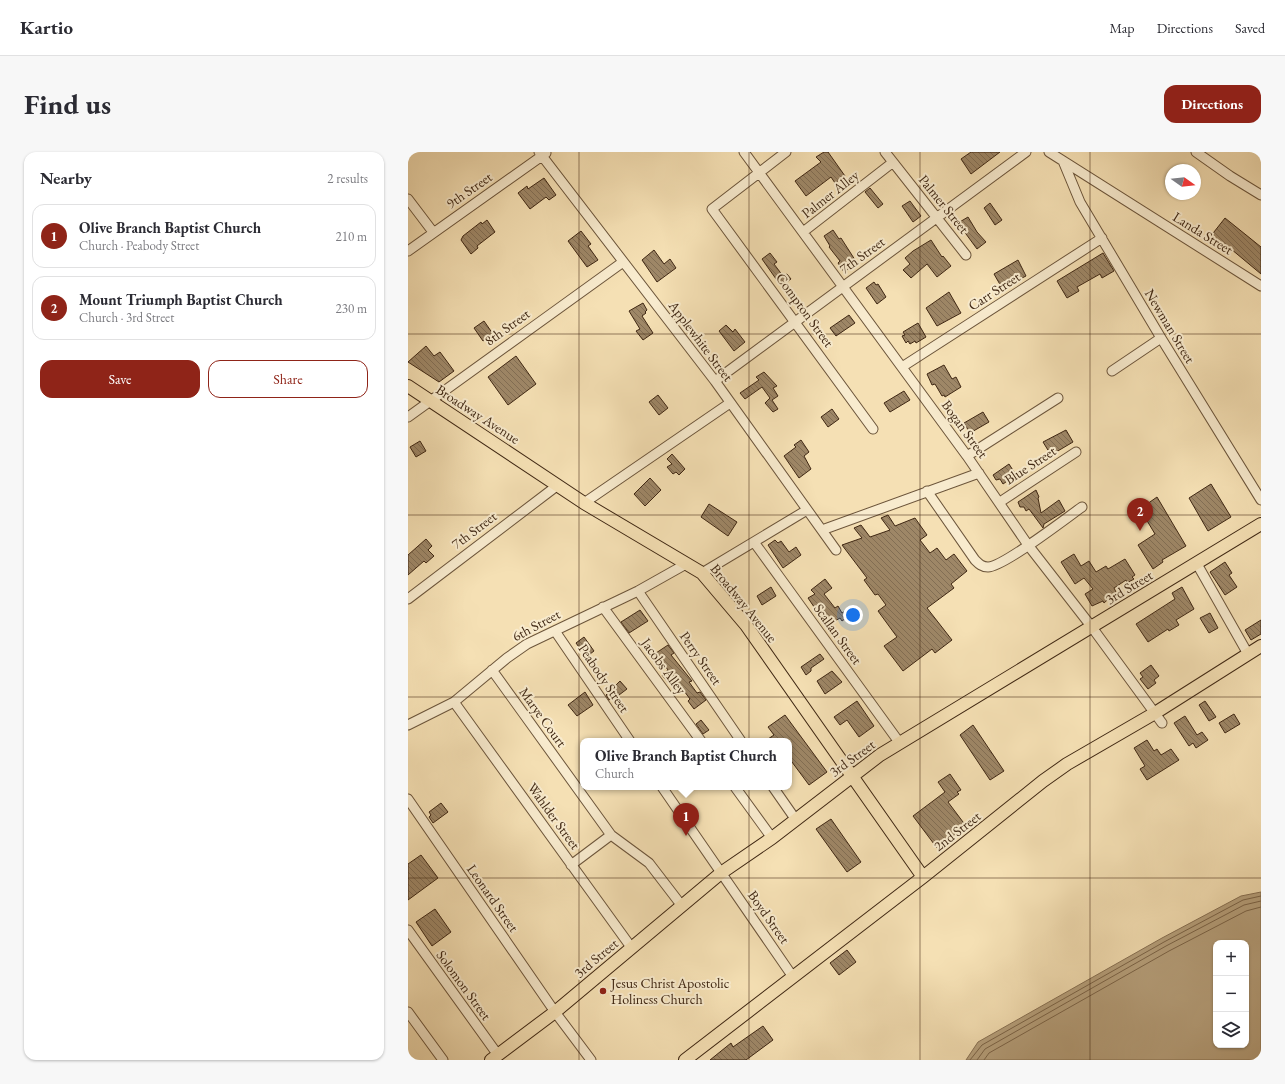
<!DOCTYPE html>
<html lang="en">
<head>
<meta charset="utf-8">
<style>
  :root { --surface:#fff; --page:#f7f7f7; --text:#2b2b33; --muted:#7c7c81; --line:#e1e1e2; --accent:#8f2418 }
  body { margin:0; font-family:"EB Garamond",serif; background:var(--page); color:var(--text) }
  .controls { position:absolute; right:12px; bottom:12px; display:grid; overflow:hidden; border-radius:8px; box-shadow:0 1px 3px #0004 }
  .controls button { width:36px; height:36px; display:grid; place-items:center; padding:0; border:0; border-bottom:1px solid var(--line); background:var(--surface); color:var(--text); font:20px sans-serif }
  .compass { position:absolute; left:757px; top:12px; width:36px; height:36px; border-radius:50%; background:var(--surface); box-shadow:0 1px 3px #0004; rotate:105deg }
  .you { position:absolute; left:445px; top:463px; width:14px; height:14px; margin:-10px; border:3px solid #fff; border-radius:50%; background:#1a73e8; box-shadow:0 0 0 6px #1a73e833 }
  .badge { display:grid; place-items:center; width:26px; height:26px; border-radius:50%; background:var(--accent); color:#fff; font-size:13px; font-weight:700 }
  .pin { position:absolute; translate:-50% -33px; filter:drop-shadow(0 1px 2px #0008) }
  .pin::after { content:''; position:absolute; top:21px; width:14px; height:12px; background:inherit; clip-path:polygon(0 0,100% 0,50% 100%) }
  .popup { position:absolute; left:172px; top:586px; width:212px; height:52px; box-sizing:border-box; display:grid; place-content:center; border-radius:8px; background:var(--surface); filter:drop-shadow(0 1px 3px #0005); font-size:13px; white-space:nowrap; color:var(--muted) }
  .popup b { font-size:15px; color:var(--text) }
  .popup::after { content:''; position:absolute; left:50%; top:100%; margin-left:-8px; border:8px solid transparent; border-top-color:var(--surface) }
  .list { margin:0; padding:0; list-style:none }
  h2 { display:flex; justify-content:space-between; align-items:center; height:52px; margin:0; padding:0 16px; font-size:17px }
  h2 small { font-size:13px; font-weight:400; color:var(--muted) }
  .list li { display:grid; grid-template-columns:26px 1fr auto; gap:12px; align-items:center; box-sizing:border-box; height:64px; margin:0 8px 8px; padding:0 8px; border:1px solid var(--line); border-radius:12px }
  .list b { display:block; font-size:15px; white-space:nowrap }
  .list p { margin:0; font-size:13px; white-space:nowrap; color:var(--muted) }
  .list em { font-size:13px; font-style:normal; color:var(--muted) }
  .actions { display:flex; gap:8px; padding:12px 16px }
  .actions a { flex:1; padding:9px 0; border:1px solid var(--accent); border-radius:12px; text-align:center; font-size:14px; color:var(--accent) }
  .actions .main { background:var(--accent); color:#fff }
  .icon { flex:none; width:22px; height:22px; fill:none; stroke:currentColor; stroke-width:2; stroke-linecap:round; stroke-linejoin:round }
  .map { position:relative; flex:none; width:853px; height:908px; overflow:hidden; border-radius:12px }
  header { display:flex; align-items:center; gap:24px; box-sizing:border-box; height:56px; padding:0 20px; background:var(--surface); border-bottom:1px solid var(--line) }
  header strong { font-size:19px }
  nav { display:flex; gap:22px; margin-inline-start:auto; font-size:14px }
  .intro { display:flex; align-items:center; justify-content:space-between; box-sizing:border-box; height:96px; padding:0 24px }
  h1 { margin:0; font-size:28px }
  .button { padding:10px 18px; border-radius:12px; background:var(--accent); color:#fff; font-size:14px; font-weight:700 }
  main { display:flex; gap:24px; padding:0 24px }
  aside { flex:1; background:var(--surface); border-radius:12px; box-shadow:0 1px 3px #0004 }
  .map>svg:first-child { display:block }
  .water { fill:#b7a17d; stroke:#877053; fill-rule:evenodd }
  .lines { fill:none; stroke-linecap:round; stroke-linejoin:round }
  .shore { stroke:#7b6448; stroke-width:1 }
  .building { fill:url(#building-back-hatch); stroke:#3f2713 }
  .minor-casing { stroke:#6c553b; stroke-width:11 }
  .major-casing { stroke:#3f2713; stroke-width:14 }
  .minor { stroke:#f8ebce; stroke-width:9 }
  .major { stroke:#f5e0b4; stroke-width:12 }
  .grid { fill:none; stroke:#3f2713; stroke-width:1; stroke-opacity:0.55 }
  .poi-dot { fill:#8f2418; stroke:#f8ebce; stroke-width:1.5 }
  .labels { text-anchor:middle; dominant-baseline:central; stroke-width:4; stroke-linejoin:round; paint-order:stroke }
  .street-label { font-size:14px; fill:#3f2713; stroke:#f8ebce }
  .poi-label { font-size:14px; fill:#3f2713; stroke:#f8ebce; text-anchor:start }
</style>
</head>
<body>
<header>
<strong>Kartio</strong>
<nav><a>Map</a><a>Directions</a><a>Saved</a></nav>
</header>
<div class="intro"><h1>Find us</h1><a class="button">Directions</a></div>
<main>
<aside>
<h2>Nearby<small>2 results</small></h2>
<ul class="list">
<li><span class="badge">1</span><div><b>Olive Branch Baptist Church</b><p>Church · Peabody Street</p></div><em>210 m</em></li>
<li><span class="badge">2</span><div><b>Mount Triumph Baptist Church</b><p>Church · 3rd Street</p></div><em>230 m</em></li>
</ul>
<div class="actions"><a class="main">Save</a><a>Share</a></div>
</aside>
<div class="map">
<svg width="853" height="908" viewBox="0 0 853 908">
  <defs>
    <pattern id="building-back-hatch" width="6" height="6" patternUnits="userSpaceOnUse"><rect width="6" height="6" fill="#9e8767"/><path d="M-1 5l2 2M0 0l6 6M5-1l2 2" fill="none" stroke="#826e54"/></pattern>
  </defs>
  <rect width="100%" height="100%" fill="#f5e0b4"/>
  <filter id="stains"><feTurbulence type="fractalNoise" baseFrequency=".005" numOctaves="4"/><feColorMatrix values="0 0 0 0 .2 0 0 0 0 .09 0 0 0 0 .02 0 0 0 .5 -.17"/></filter>
  <radialGradient id="worn" r=".72"><stop offset=".6" stop-color="#630" stop-opacity="0"/><stop offset="1" stop-color="#630" stop-opacity=".3"/></radialGradient>
  <path class="water" d="M853 740V908H558L570 890 754 786 833 744ZM808 791H838V893H808Z"/>
  <g class="lines">
    <path class="shore" d="M562 908 574 893 756 790 835 748 853 744
      M569 908 577 897 758 794 836 753 853 749
      M576 908 581 901 761 799 838 759 853 755"/>
  </g>
  <path class="building" d="M416 0H420L437 24 427 31 423 25 398 44 387 29 413 10 408 5Z
    M563 0H592L563 22 553 7Z
    M136 26 148 43 141 48 138 45 122 57 110 41 119 34 120 37Z
    M462 36 475 52 470 56 457 40Z
    M502 49 513 64 505 70 494 54Z
    M582 51 594 68 587 73 576 56Z
    M560 65 569 80 578 90 569 97 550 71Z
    M817 66 853 95V122L823 97 821 100 802 85Z
    M79 68 87 80 69 94 70 96 63 102 53 88 55 84 73 70 74 72Z
    M425 78 431 87 433 86 449 111 436 120 430 111 432 109 421 95 422 94 416 84Z
    M173 79 183 92 180 94 190 108 179 115 160 89Z
    M523 88 534 105 535 104 543 114 529 125 519 112 503 126 495 118 502 112 497 106 505 99Z
    M246 98 256 112 262 107 268 116 249 130 234 108Z
    M362 101 369 110 366 112 375 124 379 122 383 127 373 134 354 107Z
    M695 101 706 119 694 126 692 122 669 135 671 139 659 146 649 129Z
    M610 108 618 124 594 136 586 122Z
    M466 130 468 133 470 132 478 145 469 152 458 136Z
    M541 140 553 161 529 174 518 156Z
    M235 151 239 158 237 160 238 161 234 164 245 181 235 188 228 179 232 177 221 159Z
    M441 163 447 171 428 184 422 176Z
    M76 169 85 182 75 189 66 176Z
    M510 171 518 185 508 191 507 189 502 192 500 189 498 191 494 184 497 183 495 180Z
    M318 173 325 180 327 177 337 190 326 199 311 179Z
    M18 194 26 204 32 200 46 219 31 230 0 210Z
    M108 204 128 232 100 253 80 225Z
    M536 213 544 227 548 225 553 235 537 245 536 243 534 244 527 232 524 233 519 222Z
    M356 220 369 234 365 236 370 244 364 248 370 257 365 260 357 251 362 246 354 235 337 247 332 241 351 228 348 225Z
    M496 239 502 248 482 260 476 251Z
    M250 243 260 256 251 263 241 250Z
    M424 257 431 267 420 275 413 265Z
    M575 260 581 270 562 281 556 271Z
    M658 278 665 290 643 303 635 290Z
    M393 288 401 300 396 304 403 317 391 326 376 304 388 295 386 293Z
    M12 289 18 299 8 305 2 295Z
    M264 302 277 317 271 323 268 320 265 322 259 315 264 312 259 307Z
    M601 312 608 323 595 332 592 327 588 328 585 323Z
    M242 326 253 338 237 354 226 342Z
    M803 332 823 365 800 379 781 346Z
    M628 338 631 345 630 346 633 361 651 348 657 359 636 372 635 376 621 357 618 359 616 355H612L610 350Z
    M749 345 778 394 754 408 755 410 745 417 730 393 747 382 732 357Z
    M301 352 329 370 320 384 293 365Z
    M480 363 487 374 507 366 519 383 512 388 522 401 529 396 538 408 546 402 559 419 543 432 546 436 519 456 544 488 527 501 524 497 495 519 476 494 489 485 470 459 478 453 470 442 467 443 456 428 459 426 434 393 454 386 446 376 453 373 462 385 482 378 473 366Z
    M18 387 24 394 20 398 26 404 18 411 16 409 0 423V403Z
    M367 388 370 391 373 389 381 400 388 395 393 403 375 416 360 393Z
    M666 402 673 414 681 409 688 420 698 414 700 417 717 407 727 423 724 425 726 427 719 431 718 428 706 436 708 440 696 451 695 449 684 454 677 442 685 437 676 426 667 432 653 410Z
    M817 410 824 421 821 423 829 435 817 443 802 420Z
    M417 427 424 436 416 442 427 456 430 454 434 461 437 459 441 464 434 469 432 466 419 474 400 446 407 442 403 438Z
    M363 435 368 444 354 453 349 444Z
    M774 435 786 457 768 468 771 473 761 479 760 477 740 490 728 472 767 447 764 441Z
    M232 458 240 469 221 481 213 470Z
    M802 461 810 476 801 481 792 466Z
    M853 468V482L843 488 837 478Z
    M176 485 186 499 178 505 168 491Z
    M260 493 266 501 263 503 284 529 281 530 289 541 292 540 298 548 286 557 280 549 282 547 268 528 262 533 254 523 260 518 248 501Z
    M412 502 416 507 403 516V519L398 523 393 515Z
    M743 513 751 524 746 528 748 531 740 537 732 527 735 525 732 521Z
    M424 519 434 530 417 542 409 529Z
    M212 529 219 537 207 546 206 545 201 548 198 543Z
    M177 540 185 553 169 564 160 553Z
    M449 549 466 574 451 585 439 568 432 573 426 565Z
    M797 549 808 565 801 569 791 553Z
    M826 562 832 572 817 581 811 571Z
    M377 563 419 620 401 633 381 606V589H357L366 583 360 575Z
    M777 564 789 583 794 580 800 588 788 596 785 591 781 594 766 571Z
    M293 568 301 578 295 582 288 572Z
    M565 573 596 619 582 628 552 583Z
    M739 588 746 599 749 597 753 603 763 597 771 608 739 628 732 617 737 614 726 596Z
    M542 622 553 638 549 640 551 642 540 650 558 674 529 696 505 664 537 640 530 630Z
    M33 651 40 660 25 671 21 665 23 663 21 660Z
    M423 667 453 710 439 720 408 677Z
    M13 703 30 726 0 748V712Z
    M27 757 43 780 24 794 8 770Z
    M439 798 448 810 431 823 422 811Z
    M355 874 365 888 338 908H302L323 891 325 895Z"/>
  <g class="lines">
    <g class="minor-casing">
      <path id="minor" d="M131 0 307 229 428 398
        M336 0 559 304 620 393 683 474 754 571
        M378 0 304 57 465 277
        M477 0 558 103
        M641 0 853 134
        M788 0 822 24 853 43
        M655 9 672 50 753 186 853 348
        M0 47 25 80
        M395 80 484 11
        M0 99 138 1
        M494 215 694 86
        M704 219 753 186
        M307 229 618 0
        M0 265 215 110
        M559 304 650 246
        M519 339 567 408C571 412 574 415 580 415 595 415 657 367 674 355
        M592 350 668 300
        M176 351 322 251
        M414 378 571 321
        M346 390 491 590
        M789 412 840 502
        M294 421 399 358
        M230 439 333 589
        M0 447 150 333
        M195 455 293 589
        M147 479 222 589
        M84 518 203 683 241 711 274 754
        M46 550 223 795
        M0 573 46 550 99 506 119 492 230 439 278 412
        M254 635 385 825
        M327 635 364 686
        M365 635 388 668
        M0 647 147 860 183 908
        M163 713 203 683
        M0 778 90 903
        M0 860 35 908"/>
    </g>
    <g class="major-casing">
      <path id="major" d="M0 234 176 351 294 421 338 473 515 725
        M83 908 147 860 313 721 364 686 472 603 853 372
        M277 908 515 725 635 629 659 612 747 561 853 494"/>
    </g>
    <use href="#minor" class="minor"/>
    <use href="#major" class="major"/>
  </g>
  <path class="grid" d="M171 0V908M341 0V908M512 0V908M682 0V908M0 182H853M0 363H853M0 545H853M0 726H853"/>
  <circle class="poi-dot" cx="195" cy="839" r="4"/>
  <g class="labels">
    <g class="street-label">
      <text transform="translate(61 38) rotate(-35)">9th Street</text>
      <text transform="translate(422 42) rotate(-38)">Palmer Alley</text>
      <text transform="translate(536 52) rotate(51)">Palmer Street</text>
      <text transform="translate(795 81) rotate(32)">Landa Street</text>
      <text transform="translate(454 103) rotate(-36)">7th Street</text>
      <text transform="translate(586 139) rotate(-33)">Carr Street</text>
      <text transform="translate(397 158) rotate(54)">Compton Street</text>
      <text transform="translate(762 174) rotate(59)">Newman Street</text>
      <text transform="translate(99 175) rotate(-36)">8th Street</text>
      <text transform="translate(293 189) rotate(53)">Applewhite Street</text>
      <text transform="translate(70 262) rotate(33)">Broadway Avenue</text>
      <text transform="translate(557 277) rotate(54)">Bogan Street</text>
      <text transform="translate(622 313) rotate(-33)">Blue Street</text>
      <text transform="translate(66 378) rotate(-37)">7th Street</text>
      <text transform="translate(721 435) rotate(-31)">3rd Street</text>
      <text transform="translate(336 451) rotate(51)">Broadway Avenue</text>
      <text transform="translate(128 473) rotate(-28)">6th Street</text>
      <text transform="translate(430 482) rotate(54)">Scallan Street</text>
      <text transform="translate(293 506) rotate(55)">Perry Street</text>
      <text transform="translate(256 514) rotate(54)">Jacobs Alley</text>
      <text transform="translate(196 526) rotate(56)">Peabody Street</text>
      <text transform="translate(135 565) rotate(54)">Marye Court</text>
      <text transform="translate(444 606) rotate(-36)">3rd Street</text>
      <text transform="translate(146 664) rotate(54)">Wahlder Street</text>
      <text transform="translate(549 679) rotate(-38)">2nd Street</text>
      <text transform="translate(85 746) rotate(55)">Leonard Street</text>
      <text transform="translate(361 765) rotate(55)">Boyd Street</text>
      <text transform="translate(188 806) rotate(-40)">3rd Street</text>
      <text transform="translate(56 833) rotate(54)">Solomon Street</text>
    </g>
    <g class="poi-label">
      <text x="203" y="831">Jesus Christ Apostolic<tspan x="203" dy="16">Holiness Church</tspan></text>
    </g>
  </g>
  <rect width="100%" height="100%" filter="url(#stains)"/>
  <rect width="100%" height="100%" fill="url(#worn)"/>
</svg>
<div class="controls">
<button>+</button>
<button>−</button>
<button><svg class="icon" aria-label="layers" viewBox="0 0 24 24"><path d="M12 4l9 5-9 5-9-5zM3 14l9 5 9-5"/></svg></button>
</div>
<svg class="compass" viewBox="-18 -18 36 36"><path d="M0-13l5 13h-10z" fill="#e53935"/><path d="M0 13l5-13h-10z" fill="#7c7c81"/></svg>
<div class="you"></div>
<div class="pin badge" style="left:278px;top:684px">1</div>
<div class="popup"><b>Olive Branch Baptist Church</b>Church</div>
<div class="pin badge" style="left:732px;top:379px">2</div>
</div>
</main>
</body>
</html>
